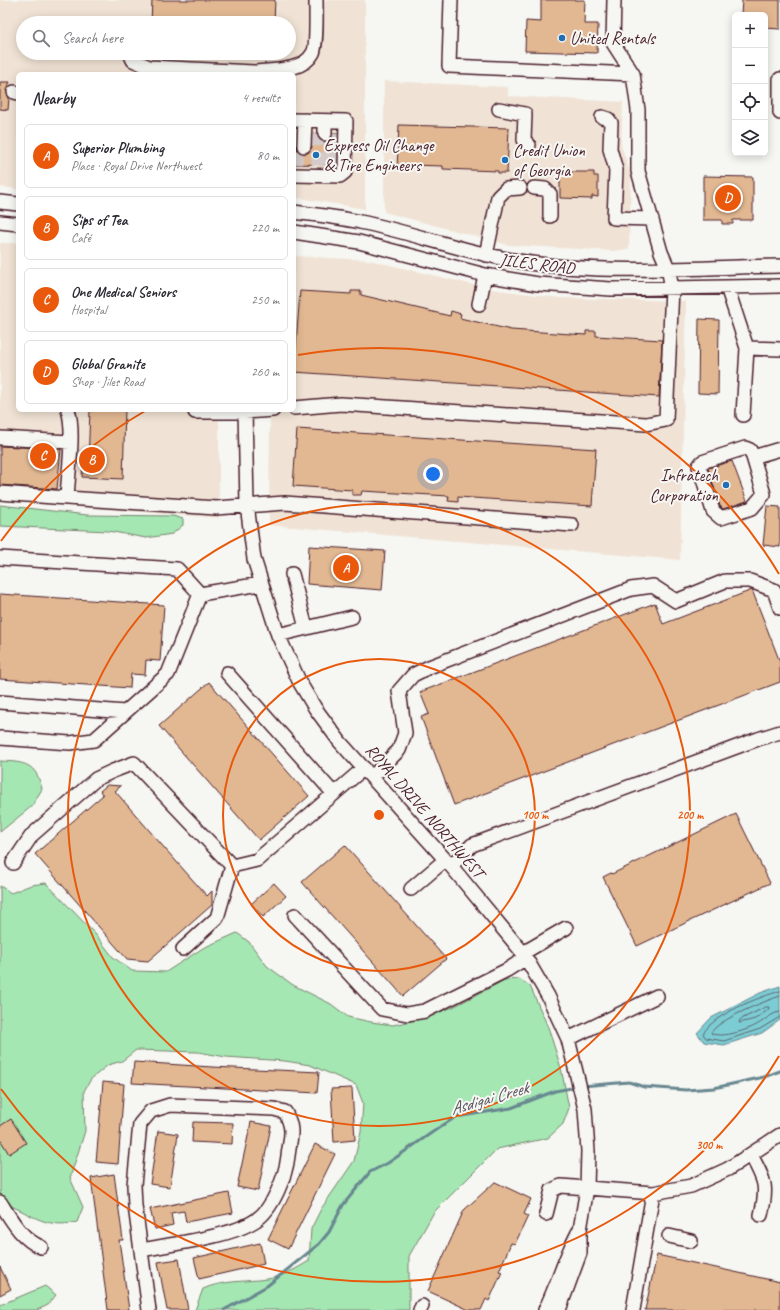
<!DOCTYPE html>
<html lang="en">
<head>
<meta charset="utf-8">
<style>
  :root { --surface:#fff; --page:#f2f2f3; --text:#2b2b33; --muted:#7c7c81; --line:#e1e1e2; --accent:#ea580c }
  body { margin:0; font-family:Caveat,sans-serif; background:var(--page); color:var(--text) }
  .controls { position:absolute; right:12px; top:12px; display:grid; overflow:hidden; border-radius:6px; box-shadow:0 2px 10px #0003 }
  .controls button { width:36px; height:36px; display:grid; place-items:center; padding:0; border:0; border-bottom:1px solid var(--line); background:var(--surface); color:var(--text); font:20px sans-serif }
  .you { position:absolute; left:433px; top:474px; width:14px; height:14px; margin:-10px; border:3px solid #fff; border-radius:50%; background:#1a73e8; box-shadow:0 0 0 6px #1a73e833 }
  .badge { display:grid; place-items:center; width:26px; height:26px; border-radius:50%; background:var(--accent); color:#fff; font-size:13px; font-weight:700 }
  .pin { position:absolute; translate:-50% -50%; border:2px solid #fff; box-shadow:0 1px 4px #0006 }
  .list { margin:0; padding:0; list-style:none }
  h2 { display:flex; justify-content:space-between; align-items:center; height:52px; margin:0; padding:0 16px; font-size:17px }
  h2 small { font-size:13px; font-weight:400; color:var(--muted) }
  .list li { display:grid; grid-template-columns:26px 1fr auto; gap:12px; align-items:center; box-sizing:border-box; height:64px; margin:0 8px 8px; padding:0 8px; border:1px solid var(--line); border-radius:6px }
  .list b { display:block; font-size:15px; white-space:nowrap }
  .list p { margin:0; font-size:13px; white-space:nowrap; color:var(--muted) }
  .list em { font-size:13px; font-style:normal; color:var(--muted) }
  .icon { flex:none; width:22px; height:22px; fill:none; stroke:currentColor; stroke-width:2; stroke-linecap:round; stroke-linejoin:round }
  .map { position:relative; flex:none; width:780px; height:1310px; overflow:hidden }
  .search { position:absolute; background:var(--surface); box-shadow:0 2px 10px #0003; left:16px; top:16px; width:280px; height:44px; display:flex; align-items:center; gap:10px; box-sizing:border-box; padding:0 14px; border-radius:22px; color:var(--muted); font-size:15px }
  .panel { position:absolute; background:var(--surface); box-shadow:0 2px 10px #0003; left:16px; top:72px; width:280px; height:340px; border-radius:6px }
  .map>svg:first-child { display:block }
  .built { fill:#f0e3d5; fill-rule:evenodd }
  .green { fill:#a4e7b2; stroke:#77836e }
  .water { fill:#7bccd3; stroke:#678790 }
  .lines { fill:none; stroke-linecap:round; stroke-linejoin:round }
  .shore { stroke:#5e646e; stroke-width:1 }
  .stream { stroke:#678790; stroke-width:3 }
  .building { fill:#e2b892; stroke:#4a1f2b }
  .minor-tunnel { stroke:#d4cbca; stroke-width:13; stroke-dasharray:13 6; stroke-linecap:butt }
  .minor-casing { stroke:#4a1f2b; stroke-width:16 }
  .minor { stroke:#f6f6f2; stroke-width:13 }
  .ring { fill:none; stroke:#e8590c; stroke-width:2 }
  .poi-dot { fill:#1f6fb2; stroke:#f6f6f2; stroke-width:1.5 }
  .labels { text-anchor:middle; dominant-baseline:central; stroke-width:4; stroke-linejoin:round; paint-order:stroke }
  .poi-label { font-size:17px; fill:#4a1f2b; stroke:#f6f6f2; text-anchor:start }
  .street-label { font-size:17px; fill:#4a1f2b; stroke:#f6f6f2 }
  .water-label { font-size:18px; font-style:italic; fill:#59535d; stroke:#f6f6f2 }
  .centre { fill:#e8590c; stroke:#f6f6f2; stroke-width:2 }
  .ring-label { font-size:12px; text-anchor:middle; font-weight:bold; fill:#e8590c; stroke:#f6f6f2; stroke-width:4; stroke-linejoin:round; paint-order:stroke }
</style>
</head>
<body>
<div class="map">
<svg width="780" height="1310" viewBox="0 0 780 1310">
  <rect width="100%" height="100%" fill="#f6f6f2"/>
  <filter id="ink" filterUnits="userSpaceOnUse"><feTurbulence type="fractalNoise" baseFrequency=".025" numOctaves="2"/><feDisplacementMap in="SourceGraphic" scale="8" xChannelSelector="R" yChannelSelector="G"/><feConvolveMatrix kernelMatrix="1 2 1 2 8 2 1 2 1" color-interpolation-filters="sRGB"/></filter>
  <g filter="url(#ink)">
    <path class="built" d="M0 0H365V209L294 197V74H18V189L0 187ZM23 23H289V53H23Z
      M384 81 508 87V96L623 102 621 145 631 175 629 249 613 251 508 245 384 212Z
      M0 243H18V410H219V518L0 501Z
      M294 256 369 260 491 289 560 298 686 301 680 560 269 525 270 410H294Z"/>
    <path class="green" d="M0 505 87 515 173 516 183 519V525L172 534 146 538 108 531 0 526Z
      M0 761C25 762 36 763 42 789L32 806 0 832Z
      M46 883 96 935 113 957 132 971 166 972 203 948 237 933 249 942 267 966 293 985 331 1004 348 1017 371 1022 393 1025 420 1019 453 1007 505 980 519 979 530 986 548 1027 561 1068 569 1108 563 1124 548 1138 497 1149 434 1212 409 1256V1310H195L203 1289C223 1280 245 1282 267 1279 282 1277 296 1269 309 1261L311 1229 321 1209 354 1161 361 1132 363 1103 356 1085 310 1065 285 1061 226 1057 198 1052 136 1050 122 1061 108 1065 91 1079 84 1091 85 1131 70 1178 83 1207 77 1222C42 1230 30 1211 0 1202V886L11 893 31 885Z
      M45 1286 56 1295 48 1305 37 1310H0V1305Z"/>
    <path class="water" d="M780 986V1020L762 1033 724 1045 704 1042 697 1033 711 1018 760 993Z"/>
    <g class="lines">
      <path class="shore" d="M780 991C760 997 713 1014 703 1034L706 1038 724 1041 760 1029 780 1017
        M780 996C765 1001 717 1020 711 1033 720 1039 749 1030 758 1024 766 1020 771 1013 780 1012
        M766 1007H769L768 1010 755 1019 739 1023 740 1020Z"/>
      <path class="stream" d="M582 1086 629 1082 644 1087 686 1090 714 1088 764 1077 780 1071
        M224 1310 267 1286 319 1244 329 1232 343 1205 370 1172 388 1163 440 1127 456 1117 511 1108 555 1091 577 1087"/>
    </g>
    <path class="building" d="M152 0H275L274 23H151Z
      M541 0H585L584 24H598L597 53 525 51 526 21 541 22Z
      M742 0H780V29L765 28V15H741Z
      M0 82H10L6 90 9 98 8 110 0 109Z
      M399 125 509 128 507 173H498V171L443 169V166L411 165V169H397Z
      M312 134H317L318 138 325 142 329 141 333 134H338L337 165 294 164V145L296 146 300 153H308L312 147Z
      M560 172H594V176H598V197L592 196V199L560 198Z
      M703 176 753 177V220H733V224H722V220H703Z
      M300 291 351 294V291H361V295L450 316 451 311 461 314 460 318 511 330 586 335V331H596V336L662 340 659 397 294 372Z
      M699 319 719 320 718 394 698 393Z
      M90 410H125L123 479 82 477 83 464H88Z
      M297 429 596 449 592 506 458 497V502L448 501 449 496 362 491 361 495H352V490L293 486Z
      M0 446 61 449 57 489 0 485Z
      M732 461 747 501 723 509 720 506 708 468Z
      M767 506 780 507V547L763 545Z
      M309 546 385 551 382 590 307 584Z
      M752 590 780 662V682L454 805 421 717 429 714 420 692 655 603 663 624Z
      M0 594 164 605 160 661 146 660 145 675 131 674 130 688 0 679Z
      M209 682 309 796 259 840 159 726Z
      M107 785 121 786 115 791 167 851 207 896 212 891V905L148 961 127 959 35 854 103 795 100 791Z
      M736 814 770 883 637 946 603 877 611 873 612 874Z
      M345 845 446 959 403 996 302 882Z
      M274 883 286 896 263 917 251 904Z
      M134 1062 212 1067 319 1072 317 1093 132 1083Z
      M103 1082 124 1084 118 1164 96 1162Z
      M352 1088 355 1140 334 1142 331 1089Z
      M11 1119 26 1143 9 1154 0 1139V1126Z
      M193 1122 233 1123 232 1144 192 1142Z
      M251 1122 271 1126 258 1191 237 1187Z
      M158 1131 178 1134 170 1187 150 1184Z
      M315 1144 335 1154 288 1249 268 1239Z
      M114 1174 123 1240H119L129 1310H108L91 1178Z
      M495 1182 531 1199 524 1214 528 1216 515 1244 511 1243 499 1271 502 1272 489 1301 486 1299 481 1310H469L428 1291 464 1210Z
      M229 1193 233 1213 186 1222 184 1211 171 1213 173 1225 155 1229 150 1209Z
      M260 1243 264 1264 199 1279 194 1258Z
      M657 1255 780 1282V1310H645Z
      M179 1259 188 1310H167L158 1262Z
      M0 1267 11 1289 0 1295Z"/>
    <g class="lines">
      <path class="minor-tunnel" d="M296 164 297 146
        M318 165V134
        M331 165 332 134"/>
      <g class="minor-casing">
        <path id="minor" d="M451 0 449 66 633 74
          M130 53 133 60 149 67 254 72 253 74
          M254 72C272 70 303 72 313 53 317 47 316 10 316 0
          M14 92 18 93
          M499 109 525 114 524 140 529 145
          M780 113V79
          M602 117 608 119 611 123 610 149 616 170 614 218 652 219
          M294 120 346 121 345 172 340 176 294 175
          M325 134V121
          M304 146 305 120
          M534 188 545 189 550 194V216
          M0 202 18 204
          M294 212C316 215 338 217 360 222 411 232 460 251 512 260 599 276 692 267 780 266
          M0 222 18 224
          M294 232 359 242 485 275 538 284 611 289 780 286
          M486 255 498 197 506 189 520 188
          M727 287 747 348 780 349
          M479 304 485 275
          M294 408 341 404 646 424 666 420 672 288 668 268 661 252 638 171V110L633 74 613 43 614 0
          M68 410C75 430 68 475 67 498L216 508 285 503 572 525
          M195 410V412H245L273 410
          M245 410 247 505 254 559 278 635 300 683 315 708 340 742 451 866 523 953 548 996 568 1039 585 1109 588 1151 587 1188 580 1230V1253L559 1310
          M743 415 747 348
          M0 438 70 442
          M753 457 764 494 752 508 721 518 713 511 699 466 702 462 745 448 750 450 753 457 780 449
          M0 493 67 498
          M0 558 177 569 200 594
          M292 574 306 628
          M200 594 261 584
          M278 635 352 617
          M227 673 334 794
          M0 702 125 712
          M0 738 70 743 94 740 168 674 200 594
          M372 777 399 750 405 733 399 691 413 675 429 667 631 589 653 586 676 601 725 581H750L774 590 780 608
          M13 863 32 835 96 779 113 771 134 763 232 866 257 860 364 768
          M451 866 472 845 758 739 780 732
          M411 889 445 860
          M295 915 382 1009 407 1014 425 1011 507 970 526 958
          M183 949 217 918 232 866
          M523 953 566 928
          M568 1039 657 996
          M751 1155C765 1181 768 1186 761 1215
          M653 1193 691 1186 728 1169 780 1135
          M0 1202C11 1219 21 1239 41 1247
          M546 1214 552 1190 561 1186 653 1193 633 1310
          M669 1236 691 1241
          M141 1250C172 1244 231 1237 256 1220 273 1209 286 1175 288 1156 290 1138 295 1130 285 1112L274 1109 170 1105 151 1111 140 1124 134 1185 135 1206 149 1310
          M420 1310 422 1306
          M545 1310C558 1284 565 1256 579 1231"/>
      </g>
      <use href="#minor" class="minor"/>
    </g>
  </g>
  <g class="ring">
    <circle cx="379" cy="815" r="156"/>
    <circle cx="379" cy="815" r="311"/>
    <path d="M779 1056A467 467 0 0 1 1 1089M1 541A467 467 0 0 1 145 411M298 355A467 467 0 0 1 779 574"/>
  </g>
  <g class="poi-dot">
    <circle cx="562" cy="38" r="4"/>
    <circle cx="316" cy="155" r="4"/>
    <circle cx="505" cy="160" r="4"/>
    <circle cx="726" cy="485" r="4"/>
  </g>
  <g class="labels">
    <g class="poi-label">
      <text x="570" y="38">United Rentals</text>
      <text x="324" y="145">Express Oil Change<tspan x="324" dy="20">&amp; Tire Engineers</tspan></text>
      <text x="513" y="150">Credit Union<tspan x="513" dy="20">of Georgia</tspan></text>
      <text x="718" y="475" text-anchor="end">Infratech<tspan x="718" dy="20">Corporation</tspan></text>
    </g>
    <g class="street-label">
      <text transform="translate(537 264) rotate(7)">JILES ROAD</text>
      <text transform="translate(425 811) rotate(49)">ROYAL DRIVE NORTHWEST</text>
    </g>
    <g class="water-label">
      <text transform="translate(489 1098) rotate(-16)">Asdigai Creek</text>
    </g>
  </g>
  <circle cx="379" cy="815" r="6" class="centre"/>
  <g class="ring-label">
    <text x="535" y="819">100 m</text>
    <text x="690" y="819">200 m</text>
    <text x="709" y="1149">300 m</text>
  </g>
</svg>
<div class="controls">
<button>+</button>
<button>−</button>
<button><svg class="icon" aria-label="locate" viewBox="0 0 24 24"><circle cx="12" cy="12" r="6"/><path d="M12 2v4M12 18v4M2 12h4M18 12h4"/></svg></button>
<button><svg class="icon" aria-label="layers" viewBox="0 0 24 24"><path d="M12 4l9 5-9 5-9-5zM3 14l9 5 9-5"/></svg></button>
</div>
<div class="you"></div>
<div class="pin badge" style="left:346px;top:568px">A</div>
<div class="pin badge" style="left:92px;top:460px">B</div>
<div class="pin badge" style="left:43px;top:456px">C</div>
<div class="pin badge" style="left:728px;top:198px">D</div>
<div class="search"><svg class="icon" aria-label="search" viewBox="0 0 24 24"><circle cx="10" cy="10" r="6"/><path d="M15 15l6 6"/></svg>Search here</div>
<section class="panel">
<h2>Nearby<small>4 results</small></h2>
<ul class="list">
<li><span class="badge">A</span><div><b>Superior Plumbing</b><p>Place · Royal Drive Northwest</p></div><em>80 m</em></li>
<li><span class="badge">B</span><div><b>Sips of Tea</b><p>Café</p></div><em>220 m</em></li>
<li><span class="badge">C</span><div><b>One Medical Seniors</b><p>Hospital</p></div><em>250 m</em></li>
<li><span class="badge">D</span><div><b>Global Granite</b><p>Shop · Jiles Road</p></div><em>260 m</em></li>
</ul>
</section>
</div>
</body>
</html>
